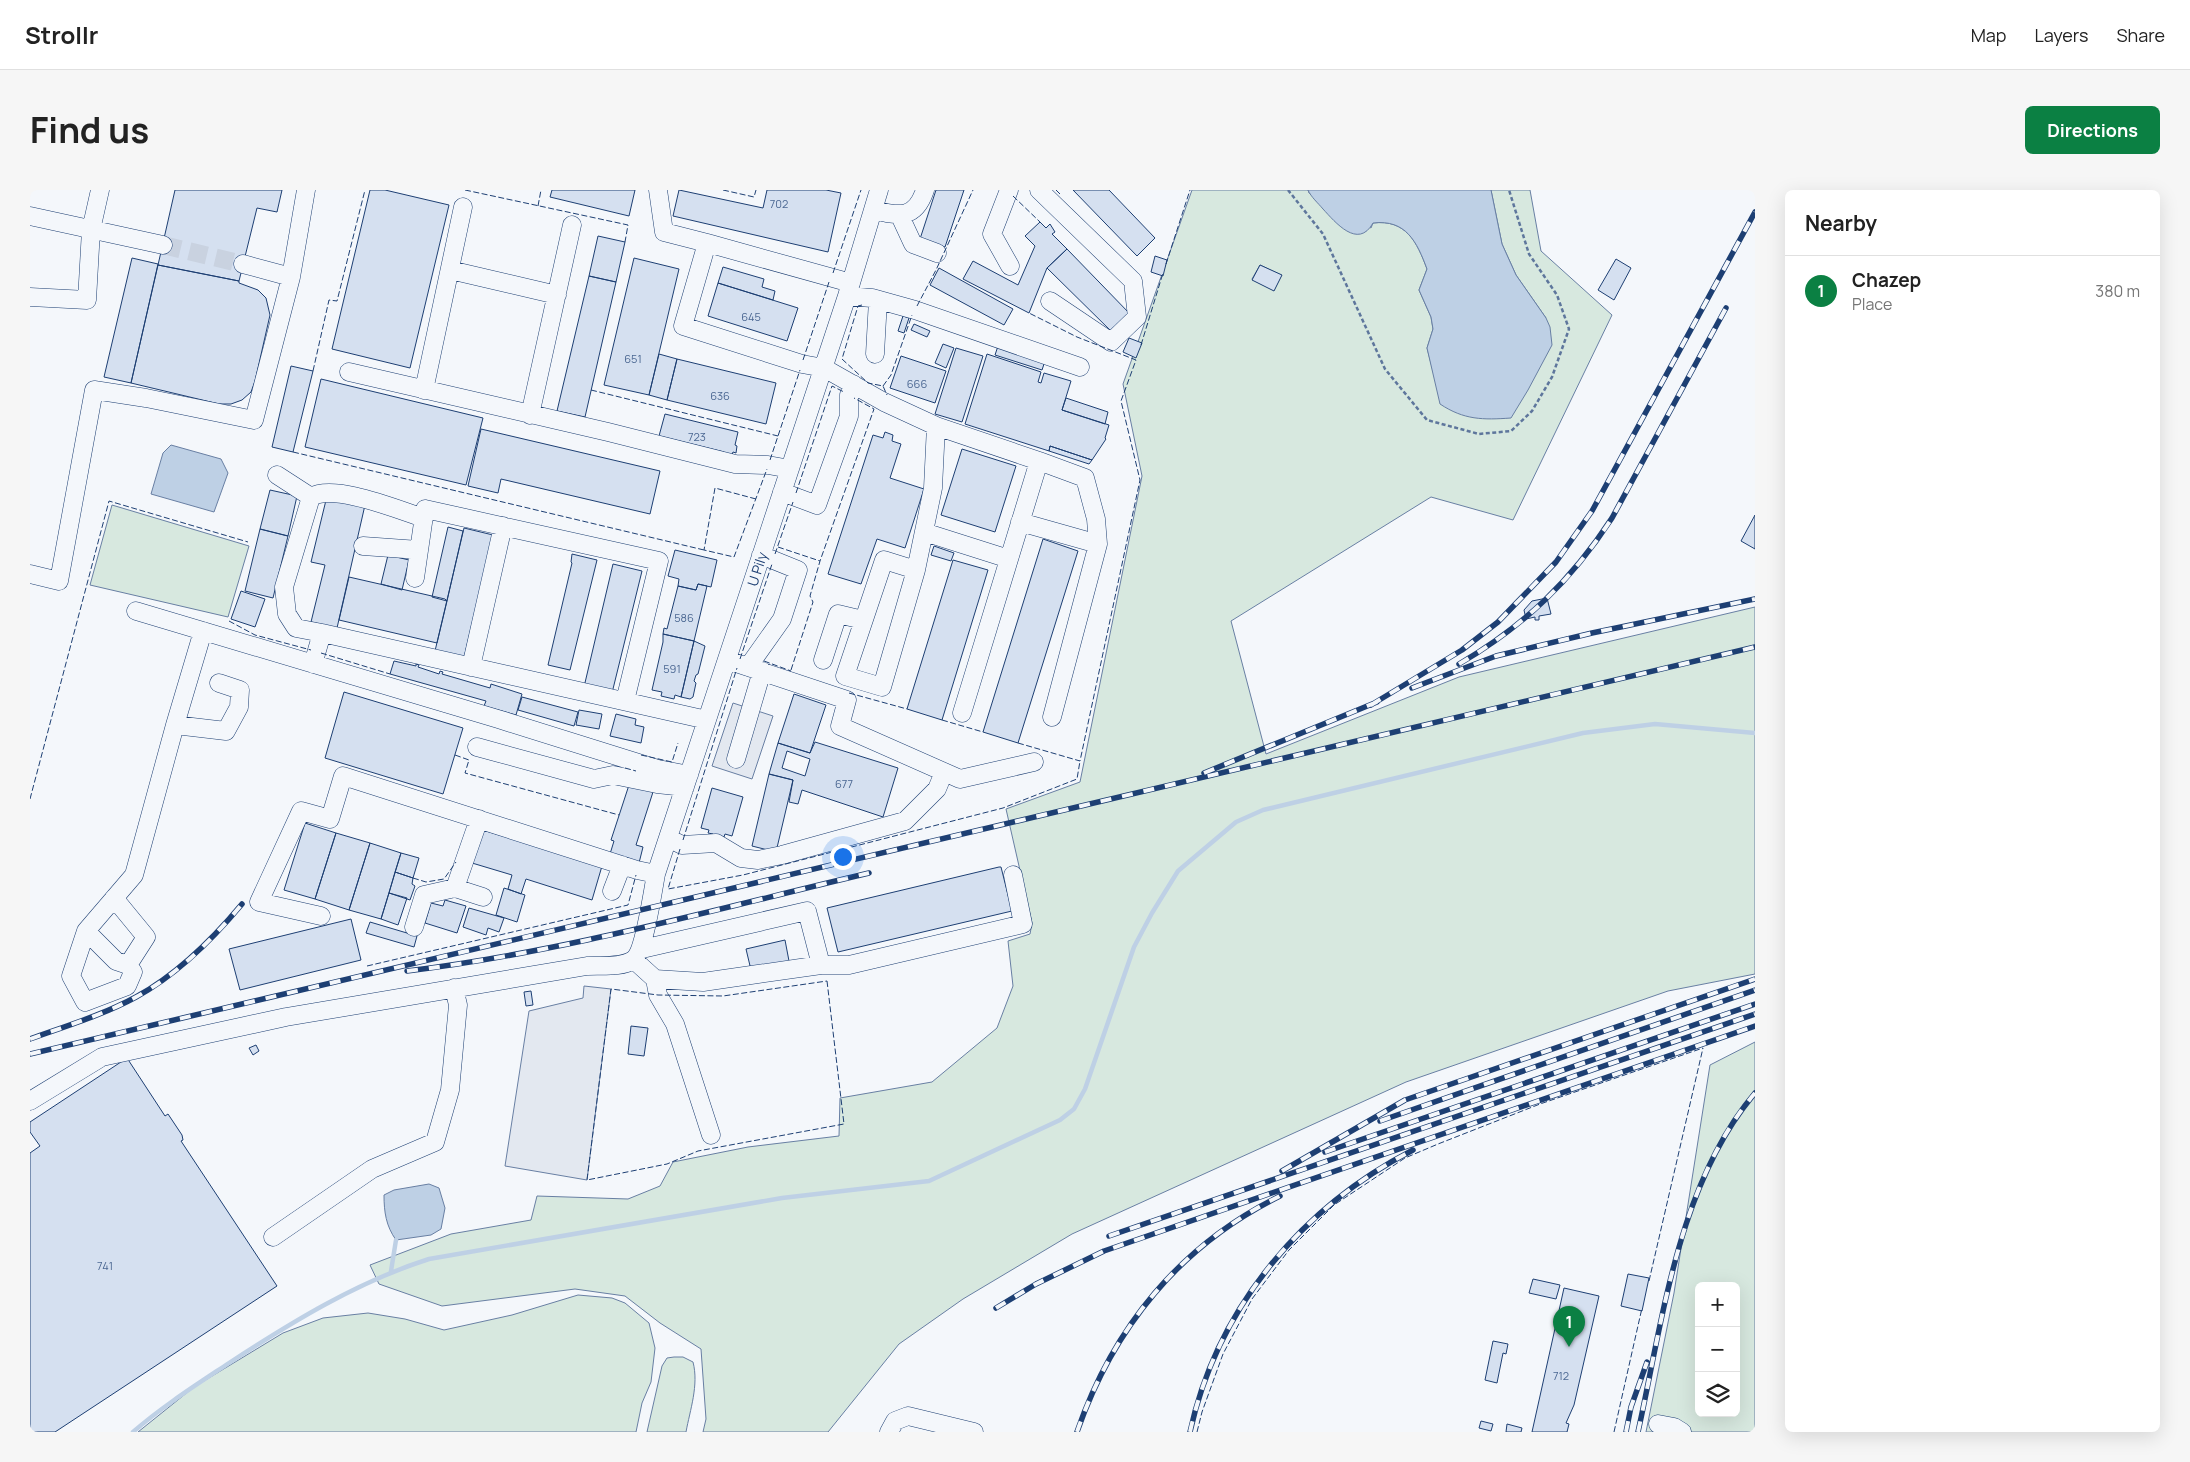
<!DOCTYPE html>
<html lang="en">
<head>
<meta charset="utf-8">
<style>
  :root { --surface:#fff; --page:#f6f6f6; --text:#222; --muted:#767676; --line:#e0e0e0; --accent:#0b8043 }
  body { margin:0; font-family:Manrope,sans-serif; background:var(--page); color:var(--text) }
  .controls { position:absolute; right:15px; bottom:15px; display:grid; overflow:hidden; border-radius:8px; box-shadow:0 5px 20px #0002 }
  .controls button { width:45px; height:45px; display:grid; place-items:center; padding:0; border:0; border-bottom:1px solid var(--line); background:var(--surface); color:var(--text); font:25px sans-serif }
  .you { position:absolute; left:812px; top:666px; width:18px; height:18px; margin:-12px; border:4px solid #fff; border-radius:50%; background:#1a73e8; box-shadow:0 0 0 8px #1a73e833 }
  .badge { display:grid; place-items:center; width:32px; height:32px; border-radius:50%; background:var(--accent); color:#fff; font-size:16px; font-weight:700 }
  .pin { position:absolute; translate:-50% -41px; filter:drop-shadow(0 1px 2px #0008) }
  .pin::after { content:''; position:absolute; top:26px; width:18px; height:15px; background:inherit; clip-path:polygon(0 0,100% 0,50% 100%) }
  .list { margin:0; padding:0; list-style:none }
  h2 { display:flex; justify-content:space-between; align-items:center; height:65px; margin:0; padding:0 20px; font-size:21px }
  h2 small { font-size:16px; font-weight:400; color:var(--muted) }
  .list li { display:grid; grid-template-columns:32px 1fr auto; gap:15px; align-items:center; box-sizing:border-box; height:70px; padding:0 20px; border-top:1px solid var(--line) }
  .list b { display:block; font-size:19px; white-space:nowrap }
  .list p { margin:0; font-size:16px; white-space:nowrap; color:var(--muted) }
  .list em { font-size:16px; font-style:normal; color:var(--muted) }
  .icon { flex:none; width:28px; height:28px; fill:none; stroke:currentColor; stroke-width:2; stroke-linecap:round; stroke-linejoin:round }
  .map { position:relative; flex:none; width:1725px; height:1242px; overflow:hidden; border-radius:8px }
  header { display:flex; align-items:center; gap:30px; box-sizing:border-box; height:70px; padding:0 25px; background:var(--surface); border-bottom:1px solid var(--line) }
  header strong { font-size:24px }
  nav { display:flex; gap:28px; margin-inline-start:auto; font-size:18px }
  .intro { display:flex; align-items:center; justify-content:space-between; box-sizing:border-box; height:120px; padding:0 30px }
  h1 { margin:0; font-size:35px }
  .button { padding:12px 22px; border-radius:8px; background:var(--accent); color:#fff; font-size:18px; font-weight:700 }
  main { display:flex; gap:30px; padding:0 30px }
  aside { flex:1; background:var(--surface); border-radius:8px; box-shadow:0 5px 20px #0002 }
  .map>svg:first-child { display:block }
  .green { fill:#d7e8df; stroke:#687fa3; fill-rule:evenodd }
  .parking { fill:#e3e8f0; stroke:#687fa3 }
  .water { fill:#bed0e5; stroke:#687fa3 }
  .lines { fill:none; stroke-linecap:round; stroke-linejoin:round }
  .stream { stroke:#bed0e5; stroke-width:4.5 }
  .building { fill:#d5e0f0; stroke:#1d3f73; fill-rule:evenodd }
  .minor-tunnel { stroke:#c9d2e0; stroke-width:18; stroke-dasharray:18 9; stroke-linecap:butt }
  .minor-casing { stroke:#1d3f73; stroke-width:19 }
  .path { stroke:#5e769c; stroke-width:2.5; stroke-dasharray:4 2.5; stroke-linecap:butt }
  .minor { stroke:#f4f7fb; stroke-width:18 }
  .rail-casing { stroke:#1d3f73; stroke-width:5.5 }
  .rail { stroke:#f4f7fb; stroke-width:4; stroke-dasharray:11; stroke-linecap:butt }
  .fence { stroke:#1d3f73; stroke-width:1; stroke-dasharray:6 2.5; stroke-linecap:butt }
  .labels { text-anchor:middle; dominant-baseline:central; stroke-width:4; stroke-linejoin:round; paint-order:stroke }
  .number-label { font-size:11px; fill:#4b6792 }
  .street-label { font-size:14px; fill:#1d3f73; stroke:#f4f7fb }
</style>
</head>
<body>
<header>
<strong>Strollr</strong>
<nav><a>Map</a><a>Layers</a><a>Share</a></nav>
</header>
<div class="intro"><h1>Find us</h1><a class="button">Directions</a></div>
<main>
<div class="map">
<svg width="1725" height="1242" viewBox="0 0 1725 1242">
  <rect width="100%" height="100%" fill="#f4f7fb"/>
  <path class="green" d="M1162 0H1278L1279 3 1341 38 1343 33C1376 29 1387 52 1397 79L1389 100 1401 127 1403 139 1397 158 1403 181 1516 128 1486 85 1472 54 1461 0H1500L1511 61 1582 125 1483 330 1401 307 1201 431 1236 564 1429 487 1725 417V784L1638 801 1376 892 1042 1044 933 1109 869 1154 798 1242H673L676 1229 671 1159 630 1133 595 1106 545 1099 412 1116 349 1094 340 1075 421 1044 501 1030 507 1006 598 1009 630 996 643 972 718 957 809 946 810 908 902 892 967 838 983 796 978 751 1000 744 1002 733 976 619 1050 592 1112 286 1093 194ZM1230 75 1251 85 1244 100 1222 89Z
    M82 315 219 356 198 427 60 395Z
    M1725 852V1242H1616L1644 1103 1680 875ZM1669 1096H1706V1223H1669Z
    M548 1105 582 1108 595 1113 619 1133 625 1158 621 1192 612 1213 606 1242H108L164 1197 253 1143 293 1128 338 1123 375 1129 414 1140 482 1125Z
    M644 1167H653L663 1172C669 1195 660 1220 656 1242H617L632 1176 637 1168Z"/>
  <path class="parking" d="M703 513 743 526 722 589 682 576Z
    M554 796 581 799 557 990 475 976 499 821 553 808Z"/>
  <path class="water" d="M1278 0H1461L1472 54 1486 85 1516 128 1520 137 1522 155 1498 200 1481 228C1453 230 1434 230 1410 214L1397 158 1403 139 1401 127 1389 100 1397 79C1387 52 1376 29 1343 33 1328 60 1305 32 1293 19 1288 13 1281 7 1278 0Z
    M141 255 191 269 198 283 184 322 121 304 133 263Z
    M399 994 409 998 415 1018 411 1039 401 1045 366 1050C356 1036 354 1022 354 1005L364 1000Z"/>
  <g class="lines">
    <path class="stream" d="M361 1081 366 1050
      M103 1242C133 1216 166 1195 199 1173 262 1132 327 1092 399 1069L752 1008 899 991 1030 930 1044 919 1055 899 1104 757 1122 723 1148 681 1206 632 1233 620 1553 543 1625 534 1725 543"/>
  </g>
  <path class="building" d="M145 0H252L247 22 227 18 209 91 128 75Z
    M340 0H355L419 15 380 178 302 159Z
    M522 0H605L599 26 520 7Z
    M649 0 733 18 737 0H796L811 3 798 62 643 26Z
    M906 0H934L915 57 890 49Z
    M1043 0H1079L1125 48 1107 66Z
    M1010 32 1016 38 1020 34 1025 42 1022 44 1037 59 1017 78 999 123 933 89 943 71 988 95 1005 56 995 46Z
    M568 46 595 52 586 92 559 86Z
    M1037 59 1101 125 1083 143 1017 78Z
    M1125 66 1137 70 1133 86 1121 82Z
    M102 68 128 74 101 193 74 187Z
    M604 68 649 79 619 205 574 195Z
    M1586 69 1601 78 1584 110 1568 100Z
    M128 75 209 91V93L228 100 236 108 240 125 225 191 221 202 212 210 201 214H189L101 193Z
    M1230 75 1252 85 1244 101 1222 90Z
    M693 77 734 89 732 97 745 101 743 110 688 93Z
    M909 78 983 119 974 135 900 95Z
    M559 86 586 92 555 227 527 221Z
    M688 93 768 118 757 151 678 126Z
    M873 126 879 128 874 143 868 141Z
    M884 134 900 141 897 147 881 140Z
    M1099 148 1112 153 1106 168 1093 162Z
    M969 153 1016 168 1012 180 965 165Z
    M913 154 924 158 916 178 905 173Z
    M926 158 953 166 932 232 905 224Z
    M629 164 647 169 637 210 619 205Z
    M957 164 1011 182 1008 192 1011 193 1014 183 1041 191 1032 220 1079 235 1075 248 1076 249 1062 270 1020 256 1019 261 935 234Z
    M871 166 916 181 905 213 860 198Z
    M647 169 746 193 736 234 637 210Z
    M261 176 283 181 263 262 242 257Z
    M291 189 453 228 436 295 275 257Z
    M1036 208 1078 222 1075 234 1032 220Z
    M635 224 708 242 705 255 707 256 706 263 703 262 701 267 693 265 694 262 629 246Z
    M451 239 630 281 620 324 471 289 468 303 438 296Z
    M855 242 863 245 862 251 871 254 860 288 894 299 875 358 847 349 831 394 798 384 843 245 853 248Z
    M1020 256 1062 270 1059 274 1019 261Z
    M932 259 986 276 965 342 911 325Z
    M240 300 267 306 258 346 230 339Z
    M297 306 335 315 307 438 281 432 295 375 281 372Z
    M1725 325V359L1711 351Z
    M418 337 433 341 417 411 402 407Z
    M434 338 463 345 434 468 405 461Z
    M230 339 258 346 243 408 215 401Z
    M1013 349 1048 361 988 553 953 542Z
    M904 356 924 363 921 371 901 365Z
    M645 360 687 370 681 397 668 394 666 400 648 396 649 389 638 386Z
    M542 364 567 370 540 480 518 475 542 373 541 372Z
    M358 365 379 370 372 400 351 394Z
    M923 370 958 380 912 530 877 519Z
    M583 374 612 381 582 503 554 497Z
    M319 387 415 409 417 411 407 453 309 430Z
    M668 394 677 396 664 451 633 444 634 438 637 439 648 396 666 400Z
    M211 401 235 409 225 437 201 429Z
    M1517 408 1521 424 1509 426V430H1505V427L1496 429 1494 420 1502 411Z
    M633 444 664 451 651 507 645 505 644 509 631 506 632 502 622 500 633 452Z
    M664 451 675 456 668 484 666 485 664 491 666 493 663 507 660 509 651 507Z
    M364 471 386 476V474L389 475 388 477 409 484 410 481 413 482 412 484 460 498 461 494 492 504 486 525 454 516 456 511 360 484Z
    M314 502 433 538 413 604 295 568Z
    M764 504 796 515 780 563 748 553Z
    M492 507 548 522 544 536 488 520Z
    M549 520 572 524 569 539 546 535Z
    M586 524 606 529 605 535 614 537 611 553 580 546Z
    M785 552 868 578 853 627 772 600 768 614 759 612 763 590 739 584 748 553 780 563ZM757 561 780 569 775 586 752 578Z
    M739 584 763 590 746 662 722 656Z
    M599 595 623 602 606 655 613 657 609 673 580 664 584 651 581 650Z
    M682 598 713 607 702 646 695 644 694 647H682L683 644 678 643 679 640 671 638Z
    M275 633 306 643 285 709 254 700Z
    M453 640 572 676 562 710 496 689 491 704 478 699 482 685 442 673Z
    M306 643 340 653 319 720 285 709Z
    M340 653 371 663 351 729 319 720Z
    M371 663 389 668 383 688 365 682Z
    M969 677H971L982 721 808 762 797 718Z
    M365 682 383 688 382 694 385 696 380 710 359 703Z
    M474 698 495 705 487 732 466 725Z
    M359 703 377 708 368 735 351 729Z
    M415 710 436 716 427 743 395 733 401 713 413 716Z
    M439 718 474 728 469 742 458 738 456 745 433 737Z
    M321 729 331 770 210 800 199 759Z
    M340 732 387 746 384 757 336 743Z
    M755 750 759 771 721 780 716 759Z
    M501 801 503 815 496 816 494 802Z
    M601 836 618 838 614 866 598 864Z
    M226 855 229 861 223 865 219 858Z
    M97 868 135 926 138 924 152 945 153 950 151 951 247 1096 25 1242H0V963L10 956 0 942V932Z
    M1598 1084 1619 1088 1612 1121 1591 1116Z
    M1503 1089 1530 1095 1526 1109 1499 1103Z
    M1534 1098 1569 1106 1544 1215 1536 1233 1539 1234 1537 1242H1502Z
    M1463 1151 1478 1154 1476 1164 1473 1163 1467 1193 1455 1190Z
    M1451 1231 1463 1234 1461 1241 1449 1238Z
    M1477 1234 1492 1238 1491 1242H1476Z"/>
  <g class="lines">
    <path class="minor-tunnel" d="M133 55 213 74"/>
    <g class="minor-casing">
      <path id="minor" d="M628 0 634 42 677 53
        M979 0 962 44 980 76
        M1009 0 1103 91 1107 127 1081 152 1020 111
        M843 20C869 26 885 30 895 0
        M0 26 133 55
        M870 26 883 54 907 63
        M213 74 261 87 276 0
        M420 80 527 105
        M821 93 677 53 653 136 772 174 794 178 854 212 906 236 903 298 886 380 852 497 815 486 854 370 886 380
        M817 106 842 108 885 120 1050 177
        M0 107 57 110 61 40 70 0
        M845 164 848 110
        M319 182 578 242 705 274 738 275 760 279
        M394 200 433 17
        M500 225 542 35
        M906 236 1009 271 932 523
        M1009 271 1055 288 1066 329 1068 354
        M247 285 281 307 254 397 257 424 266 438 292 443 283 474
        M752 302 787 315 819 226V205L823 194
        M281 307C304 293 368 320 394 328
        M990 332 1068 354 1022 527
        M894 342 979 369
        M333 356 389 360
        M0 384 29 391 64 200 116 208 224 230 261 87
        M385 388 395 319 629 371 595 511
        M106 421 468 529 628 579 659 585
        M292 443 677 530
        M697 470 817 510 810 536 930 589 1004 572
        M793 470 808 424 833 430
        M441 477 473 336
        M718 477 752 429 768 380 731 365
        M145 535 196 541 209 517 210 500 189 493
        M447 557 564 589 583 585 627 594 655 597
        M706 569 732 481
        M638 648 652 655 686 653 711 668 728 670 752 665 875 631 907 599 914 582
        M425 698 453 707
        M582 701 592 675
        M84 708 116 747 98 775
        M291 726 229 712 271 621 300 629 313 586 607 680 626 684
        M384 737 394 705 425 698 449 629
        M56 741 86 771 98 775 103 782 97 796 55 812 41 786 56 741 104 685 145 535 173 441
        M612 759 777 721 791 775
        M604 770 625 789 673 792 791 775H819L993 734 983 685
        M625 789 628 805 645 834 681 945
        M0 911 72 867 256 827 557 776C571 775 591 778 603 770 614 763 623 700 626 684L817 106 849 0
        M243 1047 342 979 405 952 420 900 428 815 424 798
        M1628 1234 1644 1237 1652 1242
        M859 1242 865 1231 878 1226 944 1242"/>
    </g>
    <path class="path" d="M1258 0 1293 44 1355 179 1397 230 1449 244 1481 241 1502 221 1522 187 1539 139 1527 105 1499 64 1479 0"/>
    <use href="#minor" class="minor"/>
    <g class="rail-casing">
      <path id="rail" d="M1429 474C1494 436 1541 391 1582 328L1696 118
        M1382 498 1466 466 1562 443 1725 409
        M1341 515 1432 460 1468 432 1526 372 1562 321 1725 22
        M1174 583 1347 512
        M377 781C534 762 686 719 839 683
        M0 849C36 836 73 825 106 807 148 784 182 750 212 714
        M0 864 1725 457
        M1350 931 1725 800
        M1295 962 1725 814
        M1252 981 1375 910 1725 789
        M1079 1046 1725 824
        M966 1118 1006 1094 1074 1061 1725 836
        M1047 1242C1083 1138 1150 1055 1250 1006
        M1160 1242C1187 1118 1272 1017 1383 960
        M1596 1242 1601 1217 1617 1172
        M1608 1242C1633 1129 1648 994 1725 903"/>
    </g>
    <use href="#rail" class="rail"/>
    <path class="fence" d="M435 0 598 35 595 52
      M693 0 724 7 726 0
      M1026 0 1030 4
      M983 6 1010 32
      M508 16 511 0
      M1136 74 1160 0
      M803 83 831 0
      M832 115 828 116 812 169 838 193 853 196 857 205
      M887 116 906 80 943 0
      M1111 155 1133 83
      M773 170 799 92
      M283 181 299 110 307 111 335 0
      M853 196 861 185 882 125
      M561 200 748 246
      M263 262 674 360
      M740 270 770 180
      M766 303 802 196 814 202
      M726 309 685 298 674 360 704 367 737 279
      M748 357 790 371
      M745 364 763 312
      M199 431 225 445 281 460
      M291 463 360 484
      M710 469 742 374
      M734 471 761 481
      M761 480 783 412 780 406 790 371 844 219 824 208
      M819 503 877 519
      M912 530 953 542
      M988 553 1050 571 1110 290 1091 211 1106 170 1047 147 999 123
      M425 565 439 570 435 583 589 625
      M611 565 642 572 648 553
      M595 578 606 581
      M0 609 79 311 218 352
      M653 650 707 478
      M650 659 638 699 713 685 973 618 1047 589 1050 571
      M383 688 396 692 414 689 426 672
      M337 776 598 715 606 685
      M797 791 814 934 668 961 637 974 557 990 581 799 628 805 693 806Z
      M1619 1091 1673 858
      M1167 1242 1172 1222 1193 1164 1222 1109 1259 1060 1304 1015 1375 968 1408 954 1510 914 1673 858
      M1584 1242 1612 1118"/>
  </g>
  <g class="labels">
    <g class="number-label">
      <text x="749" y="13">702</text>
      <text x="721" y="126">645</text>
      <text x="603" y="168">651</text>
      <text x="887" y="193">666</text>
      <text x="690" y="205">636</text>
      <text x="667" y="246">723</text>
      <text x="654" y="427">586</text>
      <text x="642" y="478">591</text>
      <text x="814" y="593">677</text>
      <text x="75" y="1075">741</text>
      <text x="1531" y="1185">712</text>
    </g>
    <g class="street-label">
      <text transform="translate(727 379) rotate(-72)">U Pily</text>
    </g>
  </g>
</svg>
<div class="controls">
<button>+</button>
<button>−</button>
<button><svg class="icon" aria-label="layers" viewBox="0 0 24 24"><path d="M12 4l9 5-9 5-9-5zM3 14l9 5 9-5"/></svg></button>
</div>
<div class="you"></div>
<div class="pin badge" style="left:1539px;top:1157px">1</div>
</div>
<aside>
<h2>Nearby<small></small></h2>
<ul class="list">
<li><span class="badge">1</span><div><b>Chazep</b><p>Place</p></div><em>380 m</em></li>
</ul>
</aside>
</main>
</body>
</html>
